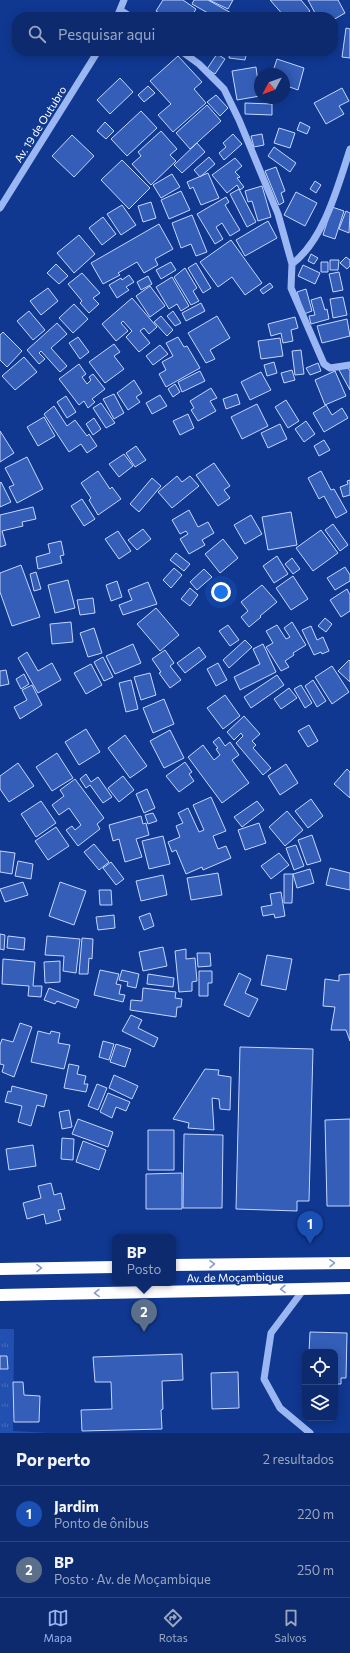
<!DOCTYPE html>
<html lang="pt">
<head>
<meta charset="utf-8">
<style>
  :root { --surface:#0c2a6d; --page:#153272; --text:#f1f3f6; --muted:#9aa7c2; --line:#2c4680; --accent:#95b2f1 }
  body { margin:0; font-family:Commissioner,sans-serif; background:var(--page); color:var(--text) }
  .controls { position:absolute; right:12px; bottom:12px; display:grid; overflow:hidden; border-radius:8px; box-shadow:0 2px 10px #0003 }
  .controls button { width:36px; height:36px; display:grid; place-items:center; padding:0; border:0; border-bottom:1px solid var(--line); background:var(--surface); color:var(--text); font:20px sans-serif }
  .compass { position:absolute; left:254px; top:68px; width:36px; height:36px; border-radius:50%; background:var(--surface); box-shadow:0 2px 10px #0003; rotate:229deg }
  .you { position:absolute; left:221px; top:592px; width:14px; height:14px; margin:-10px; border:3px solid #fff; border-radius:50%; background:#1a73e8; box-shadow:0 0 0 6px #1a73e833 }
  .badge { display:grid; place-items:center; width:26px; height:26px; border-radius:50%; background:var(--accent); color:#fff; font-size:13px; font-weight:700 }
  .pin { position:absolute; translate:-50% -33px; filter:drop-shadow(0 1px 2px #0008) }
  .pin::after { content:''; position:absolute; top:21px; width:14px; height:12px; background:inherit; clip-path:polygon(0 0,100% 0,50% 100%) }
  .popup { position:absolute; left:112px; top:1234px; width:64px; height:52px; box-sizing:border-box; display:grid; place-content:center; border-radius:8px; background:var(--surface); filter:drop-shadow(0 1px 3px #0005); font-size:13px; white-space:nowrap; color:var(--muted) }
  .popup b { font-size:15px; color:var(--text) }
  .popup::after { content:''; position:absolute; left:50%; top:100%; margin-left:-8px; border:8px solid transparent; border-top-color:var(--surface) }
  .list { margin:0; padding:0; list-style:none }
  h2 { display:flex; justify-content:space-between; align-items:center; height:52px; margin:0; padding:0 16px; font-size:17px }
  h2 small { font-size:13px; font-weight:400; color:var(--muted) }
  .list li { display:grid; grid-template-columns:26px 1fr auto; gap:12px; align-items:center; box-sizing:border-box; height:56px; padding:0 16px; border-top:1px solid var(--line) }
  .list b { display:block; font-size:15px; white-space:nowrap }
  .list p { margin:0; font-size:13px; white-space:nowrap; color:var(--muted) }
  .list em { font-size:13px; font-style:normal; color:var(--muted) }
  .icon { flex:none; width:22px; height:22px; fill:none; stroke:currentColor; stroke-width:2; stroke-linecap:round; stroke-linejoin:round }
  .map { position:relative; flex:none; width:350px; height:1433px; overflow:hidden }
  .search { position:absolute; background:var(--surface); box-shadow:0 2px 10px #0003; left:12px; right:12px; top:12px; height:44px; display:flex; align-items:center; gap:10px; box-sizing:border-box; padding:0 14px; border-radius:16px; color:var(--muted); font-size:15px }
  .sheet { height:164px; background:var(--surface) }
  nav { display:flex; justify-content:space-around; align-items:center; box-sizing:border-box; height:56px; border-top:1px solid var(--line); background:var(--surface); font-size:11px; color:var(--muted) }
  nav a { display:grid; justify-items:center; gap:2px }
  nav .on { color:var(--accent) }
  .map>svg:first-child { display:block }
  .park { fill:url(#park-tufts) }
  .building { fill:#345eb8; stroke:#c3d6fd }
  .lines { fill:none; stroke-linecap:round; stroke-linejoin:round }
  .minor { stroke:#9bb7f3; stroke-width:7 }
  .highway { stroke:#fff; stroke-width:12 }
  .oneway { stroke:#889cc8 }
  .labels { text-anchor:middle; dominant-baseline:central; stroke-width:3.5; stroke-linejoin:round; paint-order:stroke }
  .street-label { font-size:11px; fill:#fff; stroke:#103891 }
</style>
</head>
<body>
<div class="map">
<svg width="350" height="1433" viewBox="0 0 350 1433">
  <defs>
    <pattern id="park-tufts" width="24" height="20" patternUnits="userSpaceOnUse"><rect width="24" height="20" fill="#2250b0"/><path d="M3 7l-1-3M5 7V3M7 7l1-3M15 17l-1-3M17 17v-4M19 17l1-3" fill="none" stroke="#436abc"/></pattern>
  </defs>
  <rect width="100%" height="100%" fill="#103891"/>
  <path class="park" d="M0 1329H14L13 1431 49 1433H0Z"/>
  <path class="building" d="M163 0H183L196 9 191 17H166L156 11Z
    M194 0H208L233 14 231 17H215L192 4Z
    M209 0H233L228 9Z
    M270 0H301L310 11 303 17H285Z
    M308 0H338L345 13 333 20V17H308L315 13Z
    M346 28 350 29V58L342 57Z
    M230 51H247L245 60 229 58Z
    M217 54 225 59 215 74 207 69Z
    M178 56 202 82 194 89 206 103 173 132 158 115 171 104 150 81Z
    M277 59 304 68 298 90 284 85V74H272Z
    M256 67 260 96 237 100 232 71Z
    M120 78 133 92 110 114 97 100Z
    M148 86 155 93 144 102 138 95Z
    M342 88 349 101 339 106 344 114 326 124 314 103Z
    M216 95 228 108 220 116 207 102Z
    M245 103 272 104V115L245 114Z
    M207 105 221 121 190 149 176 133Z
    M141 111 157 128 127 156 111 139Z
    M105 122 114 131 106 139 97 131Z
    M300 122 310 127 307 134 297 130Z
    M279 128 295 133 290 148 274 143Z
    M161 131 177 149 170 155 176 161 151 185 132 164 141 156 138 152Z
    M233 134 242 144 224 160 219 153 226 147 223 143Z
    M262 134 264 145 254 147 251 136Z
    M72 135 94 156 74 177 52 156Z
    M197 143 205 152 182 173 174 165Z
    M274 147 296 163 290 172 268 156Z
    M209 157 215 164 200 177 194 170Z
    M235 158 242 166 235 172 240 177 237 178 244 187 240 190 237 185 227 193 212 175Z
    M122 160 150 188 129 209 101 180Z
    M276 167 285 191 281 193 284 202 279 205 265 171Z
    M208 173 219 198 201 205 193 187 190 189 187 182Z
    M172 174 180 187 161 198 153 185Z
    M315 181 321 185 316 193 310 189Z
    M262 186 271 217 258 221 252 201 248 202 245 191Z
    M239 189 256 222 247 227 230 194Z
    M181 191 190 210 169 219 161 200Z
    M296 192 317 203 305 226 284 215Z
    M226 197 229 202 225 205 240 230 230 236 222 223 216 227 223 239 215 244 197 214Z
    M151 202 156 218 143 222 138 206Z
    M122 205 136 225 121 235 107 214Z
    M332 207 344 211 335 239 323 235Z
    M346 211 350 213 349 233 339 229Z
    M192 215 207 252 196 256 191 244 181 248 172 223Z
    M103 217 116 234 102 245 89 228Z
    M268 221 277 238 245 256 236 240Z
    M159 224 173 249 155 259 158 265 144 273 137 262 118 273 120 275 103 284 91 263Z
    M79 235 95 254 74 273 57 253Z
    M231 240 262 283 245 295 232 277 218 287 200 262Z
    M311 254 318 258 314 264 308 261Z
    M346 257 350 260V266L347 269 340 263Z
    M330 260H339L338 270H330Z
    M171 262 176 270 161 279 156 270Z
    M321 262H328V272H321Z
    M196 263 211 288 203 293 188 268Z
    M56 264 68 276 59 284 47 273Z
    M303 265 320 273 315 284 298 276Z
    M185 268 197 288 193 291 199 301 191 305 174 277Z
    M339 272 343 290 333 292 329 274Z
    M82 273 100 293 93 298 99 304 89 313 80 303 82 301 68 284Z
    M129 275 134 282 126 287 129 290 117 298 109 285 121 278 122 280Z
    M148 276 152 284 141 290 137 282Z
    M172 277 189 306 181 311 177 304 169 309 156 287Z
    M270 283 273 287 263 294 260 290Z
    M150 286 165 306 150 317 136 296Z
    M48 288 58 301 41 315 30 301Z
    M306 289 312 311 304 314 297 292Z
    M321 297 325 310 327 309 329 319 311 324 309 316 315 315 311 300Z
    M343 297 347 315 333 318 330 299Z
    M132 298 157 327 149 334 144 328 140 331 150 343 139 352 126 337 132 331 123 321 121 323 128 331 116 341 102 324Z
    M201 303 205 311 186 321 182 313Z
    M74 304 88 319 73 333 59 318Z
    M29 311 45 330 33 340 17 321Z
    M173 311 181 323 175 326 167 316Z
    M161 316 173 330 167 336 154 322Z
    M217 316 230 338 210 350 215 359 206 363 188 333Z
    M295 317 298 328 291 330 293 341 283 343 281 333 271 336 268 324Z
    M347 319 350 336 322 343 317 326Z
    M57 323 67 334 51 348 67 366 60 372 41 351 39 353 45 359 39 364 27 350Z
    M3 332 22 351 7 367 0 360V335Z
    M78 337 89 352 80 359 69 343Z
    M178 337 184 347 187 346 200 368 166 387 159 374 166 370 162 362 173 356 166 343Z
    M280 338 283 356 261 359 258 341Z
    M114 344 120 352 114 356 124 369 105 383 89 362Z
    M160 345 168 354 153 365 146 356Z
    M301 350 304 374 295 375 292 351Z
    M24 357 37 372 15 390 2 376Z
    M274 362 277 373 267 376 264 365Z
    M318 363 321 371 310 375 306 368Z
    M79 364 86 374 82 377 87 384 91 380 89 377 93 374 105 389 92 399 95 402 88 408 84 401 79 405 59 379Z
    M347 366 350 371V390L339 370Z
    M292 370 295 380 284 383 281 373Z
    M200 371 205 381 182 392 178 382Z
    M335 371 346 396 325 405 315 380Z
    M261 372 271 390 250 400 241 382Z
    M134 380 142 393 136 397 140 402 128 410 117 393Z
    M175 384 180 392 173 397 168 389Z
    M211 388 217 398 210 401 216 411 198 421 191 410 194 408 190 401Z
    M114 394 124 413 114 419 103 399Z
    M237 394 240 404 226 409 223 399Z
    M160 395 167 406 152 414 146 403Z
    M66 396 76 412 67 418 57 402Z
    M286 400 299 421 288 428 275 407Z
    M101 403 115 423 106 428 93 408Z
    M257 404 268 426 242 439 231 417Z
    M326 405 332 415 342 408 348 418 324 432 313 413Z
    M54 406 67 426 75 420 87 436 89 434 97 446 87 453 81 444 69 452 44 414Z
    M188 414 194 428 180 435 173 421Z
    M44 417 55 436 38 446 27 427Z
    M94 418 101 429 93 435 86 424Z
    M306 421 315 434 304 442 295 429Z
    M280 424 287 439 268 448 261 433Z
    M0 431 14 453 0 462Z
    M324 440 330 450 319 456 314 446Z
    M136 446 146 460 135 467 126 453Z
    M124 454 133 466 119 477 109 464Z
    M27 457 43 489 17 503 9 487 14 485 5 468Z
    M214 463 230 486 224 490 230 498 218 506 196 475Z
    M98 471 110 489 112 487 121 499 98 515 89 500 91 498 81 483Z
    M321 471 331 490 334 489 347 512 336 518 324 496 319 499 308 478Z
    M177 476 182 482 190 476 199 486 172 508 158 492Z
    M152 478 161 486 139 512 130 504Z
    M350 480V495L343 497 340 487 348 484 347 481Z
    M1 482 11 502 0 507V483Z
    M82 499 95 519 84 526 71 506Z
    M33 507 36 519 22 522 23 526 2 531 6 545 0 547V515Z
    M189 510 198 527 208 522 214 533 202 540 205 545 189 554 180 539 188 534 186 531 180 534 172 520Z
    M291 512 297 545 268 550 262 517Z
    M251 515 262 534 245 544 234 525Z
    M333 524 348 545 340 551 325 530Z
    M143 529 151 539 137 550 128 540Z
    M321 530 338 553 313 571 296 548Z
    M118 531 131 551 119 559 105 539Z
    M223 539 238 558 220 573 205 554Z
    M61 541 64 555 60 556 62 563 38 569 36 557 50 553 48 544Z
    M176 553 190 564 184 571 170 560Z
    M277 556 288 574 274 583 263 566Z
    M292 558 300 569 293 574 285 564Z
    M21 565 40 617 12 626 0 592V573Z
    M345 567 350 575V581L335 590 327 578Z
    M174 568 182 575 171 588 163 580Z
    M204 569 212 577 197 590 190 582Z
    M36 572 41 589 34 591 30 574Z
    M293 576 308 599 291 610 276 588Z
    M68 580 75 608 55 613 48 585Z
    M117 581 122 597 111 601 106 585Z
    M148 582 157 604 123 615 119 605 132 600 128 590Z
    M262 585 277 602 260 616 261 617 249 627 241 617 248 611 241 602Z
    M190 588 198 595 190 606 181 599Z
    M347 589 350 595V611L341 617 330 600Z
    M93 598 95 613 80 615 77 600Z
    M156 608 179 635 160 651 137 624Z
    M325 618 332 624 326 632 318 626Z
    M71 622 73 642 52 644 50 624Z
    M292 622 306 645 293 653 294 655 285 661 289 667 281 671 266 647 273 643 266 631 277 625 286 639 290 637 284 628Z
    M228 625 239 640 230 646 219 631Z
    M311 626 317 640 323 637 329 651 322 654 321 652 314 655 302 630Z
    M94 628 102 653 88 657 80 633Z
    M245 640 252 647 229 668 223 660Z
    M133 644 141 663 115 674 106 656Z
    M263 644 276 672 240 690 234 677 260 664 253 649Z
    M199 647 206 657 185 673 177 663Z
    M165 650 174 663 170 666 181 680 170 688 159 673 161 672 152 659Z
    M27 652 38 671 52 663 61 680 38 693 18 658Z
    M103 657 113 677 104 681 94 662Z
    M349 660 350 661V682L338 671Z
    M218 663 227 680 216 686 207 669Z
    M91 664 102 685 86 694 74 673Z
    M332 666 349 692 332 704 315 677Z
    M6 670 9 684 0 686V671Z
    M150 673 156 695 141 700 134 677Z
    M24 674 29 684 21 689 16 679Z
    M277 675 284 685 251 708 244 697Z
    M131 680 138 709 126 712 119 683Z
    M313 680 326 701 317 707 305 686Z
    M32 685 42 705 20 719 14 707 27 700 22 690Z
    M301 685 312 703 305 708 294 689Z
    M289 688 297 698 281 709 274 699Z
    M225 695 240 716 223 729 207 708Z
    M164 699 174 724 153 733 143 708Z
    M244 716 260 734 252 741 256 745 253 748 271 768 263 775 236 743 243 736 241 733 234 740 227 732Z
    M309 725 318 741 308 747 298 731Z
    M86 729 100 752 79 765 65 742Z
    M170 730 184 758 164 768 150 741Z
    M125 735 147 766 130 778 108 748Z
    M219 737 225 746 230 742 239 755 232 760 249 783 222 803 188 757 203 745 214 760 220 755 216 749 218 748 213 742Z
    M57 753 73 778 52 791 36 767Z
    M185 762 192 772 189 774 194 781 179 792 166 776Z
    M18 763 34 786 9 802 0 789V776Z
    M286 764 298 783 280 795 268 776Z
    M347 769 350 772V798L334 784Z
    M86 774 91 782 98 777 112 797 103 803 90 785 86 788 80 779Z
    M123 776 134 790 119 802 108 788Z
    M75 779 104 818 97 824 100 829 78 846 66 830 72 826 75 830 81 825 69 808 59 815 52 805 64 796 60 790Z
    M147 789 155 808 144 813 136 794Z
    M211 797 226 831 213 836 218 849 226 846 231 858 203 870 202 867 186 874 176 850 172 852 168 842 180 837 176 826 183 823 178 813 188 808 199 832 204 830 193 805Z
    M311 799 323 816 308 828 295 811Z
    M41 801 56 823 36 837 21 814Z
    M257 801 264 810 242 827 234 817Z
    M287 811 303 830 285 846 269 827Z
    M153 813 157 821 148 824 145 815Z
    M141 816 143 824 146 823 149 835 136 839 142 857 125 862 119 839 113 841 109 825Z
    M259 823 266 843 245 850 238 830Z
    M56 827 69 846 48 860 35 841Z
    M312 835 321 861 307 865 298 840Z
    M163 836 170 864 149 869 142 841Z
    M94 844 109 862 99 870 84 852Z
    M296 845 304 866 294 870 286 848Z
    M0 851 15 853 12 874 0 872Z
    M279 853 289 865 271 879 261 866Z
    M18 861 33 864 31 879 15 876Z
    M111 862 124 879 116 885 103 868Z
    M330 868 350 873V890L326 885Z
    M310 869 314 883 297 888 293 874Z
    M218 873 222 895 191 900 187 878Z
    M284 874H293L292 903H284Z
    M163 875 167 895 141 901 136 881Z
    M23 882 28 895 5 902 0 889Z
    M60 882 86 891 74 925 49 916Z
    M99 890H111L112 905H100Z
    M281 892 285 916 275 918 274 914 263 916 261 907 272 905 270 894Z
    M150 913 154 926 144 930 139 917Z
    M114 915 115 928 98 930 96 917Z
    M0 934 5 935 4 950 0 949Z
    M8 936 25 938 24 950 7 948Z
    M47 936 80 939 76 973 63 971 64 956 45 955Z
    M82 938 93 939 92 959 89 958 88 974H79Z
    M163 947 167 966 143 971 139 952Z
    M186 949V959L195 958 197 981 192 982V991L179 992 175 951Z
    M197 953H210L211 966 198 967Z
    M267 955 292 959 286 990 261 985Z
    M3 959 35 962 33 986H42L41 997 28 996 29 986 2 984Z
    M60 961V982L45 983 44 962Z
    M100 970 119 974 116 984 121 985 119 994 125 995 123 1002 94 995Z
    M122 970 139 974 136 988 127 986 128 982 119 980Z
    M199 971H212V983H208V996H199Z
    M239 973 251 979 245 993 258 999 249 1017 224 1005Z
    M148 974 174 978 173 987 147 984Z
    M350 974V1041L346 1030H331L335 1007 323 1006 325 979 339 981V975Z
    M49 988 79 1000 76 1008 57 1001 55 1004 44 1000Z
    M143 988 176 992 175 998 182 999 181 1007H177L176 1017 130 1010 131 1000 142 1001Z
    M131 1015 142 1020 138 1028 158 1038 154 1047 122 1031Z
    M20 1023 32 1027 14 1077 2 1072 4 1065 0 1064V1045L2 1039 13 1042Z
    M38 1031 50 1034 51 1031 60 1033 58 1043 70 1045 64 1069 31 1062Z
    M103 1041 114 1044 109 1060 99 1057Z
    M116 1044 131 1049 125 1067 110 1062Z
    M240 1047 313 1049 309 1201H297V1211L236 1209Z
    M69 1064 79 1066 77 1074 86 1076 84 1084H88L86 1092 64 1088Z
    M205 1069 219 1070 218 1075 231 1077 230 1110 220 1109 219 1099 212 1098 214 1130 188 1128 189 1123 173 1119Z
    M114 1075 138 1086 132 1099 109 1088Z
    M97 1084 107 1088 98 1110 88 1106Z
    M12 1086 47 1095 44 1107 37 1105 31 1126 18 1122 22 1106 5 1102 8 1091 11 1092Z
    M108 1093 130 1102 126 1111 116 1107 112 1118 100 1112Z
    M69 1110 72 1127 62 1129 59 1112Z
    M78 1119 113 1132 108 1147 72 1134Z
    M350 1119V1206H327L325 1120Z
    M148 1130H174V1170H148Z
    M184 1134 223 1135 222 1208H183Z
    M62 1138 74 1139 73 1160 61 1159Z
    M83 1141 106 1150 99 1170 76 1162Z
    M33 1145 36 1166 9 1170 6 1149Z
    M182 1173V1209H146V1174Z
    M51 1183 54 1195 61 1193 65 1209 58 1210 61 1220 46 1224 44 1214 27 1219 23 1203 41 1198 38 1186Z
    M310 1332 347 1333 346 1378H341V1384H335V1352H309Z
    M182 1354 183 1380 162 1381 163 1409 161 1410 162 1429 82 1431 81 1410 112 1409 111 1382H95L93 1357Z
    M0 1356H7L8 1369H0Z
    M238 1372 239 1408 212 1409 211 1373Z
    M13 1382H23L24 1395 40 1396 39 1422H14Z"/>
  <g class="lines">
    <path class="minor" d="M120 10 131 17
      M117 17 124 0
      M181 51 199 64 224 89 239 120 278 214 292 264 291 288 324 364 330 368 350 365
      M0 208 98 51
      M292 264C324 240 338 186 350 149
      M304 1289 271 1333 264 1379 280 1408 310 1433"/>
    <path class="highway" d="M173 1265 350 1263
      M0 1269 115 1267
      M0 1295 350 1288"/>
  </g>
  <defs><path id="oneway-chevron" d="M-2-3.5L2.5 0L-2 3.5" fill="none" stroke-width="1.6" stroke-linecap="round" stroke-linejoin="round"/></defs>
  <g class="oneway">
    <use href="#oneway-chevron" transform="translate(332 1263) rotate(-2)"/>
    <use href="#oneway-chevron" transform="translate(212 1264) rotate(-1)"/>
    <use href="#oneway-chevron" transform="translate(39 1268) rotate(-1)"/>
    <use href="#oneway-chevron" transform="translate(283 1289) rotate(179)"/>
    <use href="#oneway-chevron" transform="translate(97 1293) rotate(179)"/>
  </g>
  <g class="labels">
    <g class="street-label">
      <text transform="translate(40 124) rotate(-58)">Av. 19 de Outubro</text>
      <text transform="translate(235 1277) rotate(-1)">Av. de Moçambique</text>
    </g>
  </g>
</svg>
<div class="controls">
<button><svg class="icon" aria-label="locate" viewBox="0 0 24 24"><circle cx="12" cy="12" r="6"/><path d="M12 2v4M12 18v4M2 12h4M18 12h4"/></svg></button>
<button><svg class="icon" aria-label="layers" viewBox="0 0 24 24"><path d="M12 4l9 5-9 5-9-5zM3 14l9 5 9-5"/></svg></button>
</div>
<svg class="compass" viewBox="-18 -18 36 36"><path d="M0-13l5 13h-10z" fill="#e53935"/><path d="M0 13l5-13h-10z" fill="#9aa7c2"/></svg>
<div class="you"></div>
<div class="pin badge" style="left:310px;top:1244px;background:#1a4fb4">1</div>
<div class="pin badge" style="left:144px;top:1332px;background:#5c6f8a">2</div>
<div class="popup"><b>BP</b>Posto</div>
<div class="search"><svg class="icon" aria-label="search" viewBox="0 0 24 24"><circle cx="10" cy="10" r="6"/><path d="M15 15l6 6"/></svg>Pesquisar aqui</div>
</div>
<section class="sheet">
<h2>Por perto<small>2 resultados</small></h2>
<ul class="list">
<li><span class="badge" style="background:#1a4fb4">1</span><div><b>Jardim</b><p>Ponto de ônibus</p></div><em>220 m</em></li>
<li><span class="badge" style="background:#5c6f8a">2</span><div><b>BP</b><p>Posto · Av. de Moçambique</p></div><em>250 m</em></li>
</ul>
</section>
<nav>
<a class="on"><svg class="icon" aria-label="map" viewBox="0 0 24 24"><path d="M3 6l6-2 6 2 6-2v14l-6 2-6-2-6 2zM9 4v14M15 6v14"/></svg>Mapa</a>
<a><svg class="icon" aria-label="directions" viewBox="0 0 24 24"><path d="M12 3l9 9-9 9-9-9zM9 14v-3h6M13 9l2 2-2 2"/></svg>Rotas</a>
<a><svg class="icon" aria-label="saved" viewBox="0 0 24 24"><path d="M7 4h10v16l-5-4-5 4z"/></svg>Salvos</a>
</nav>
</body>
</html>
